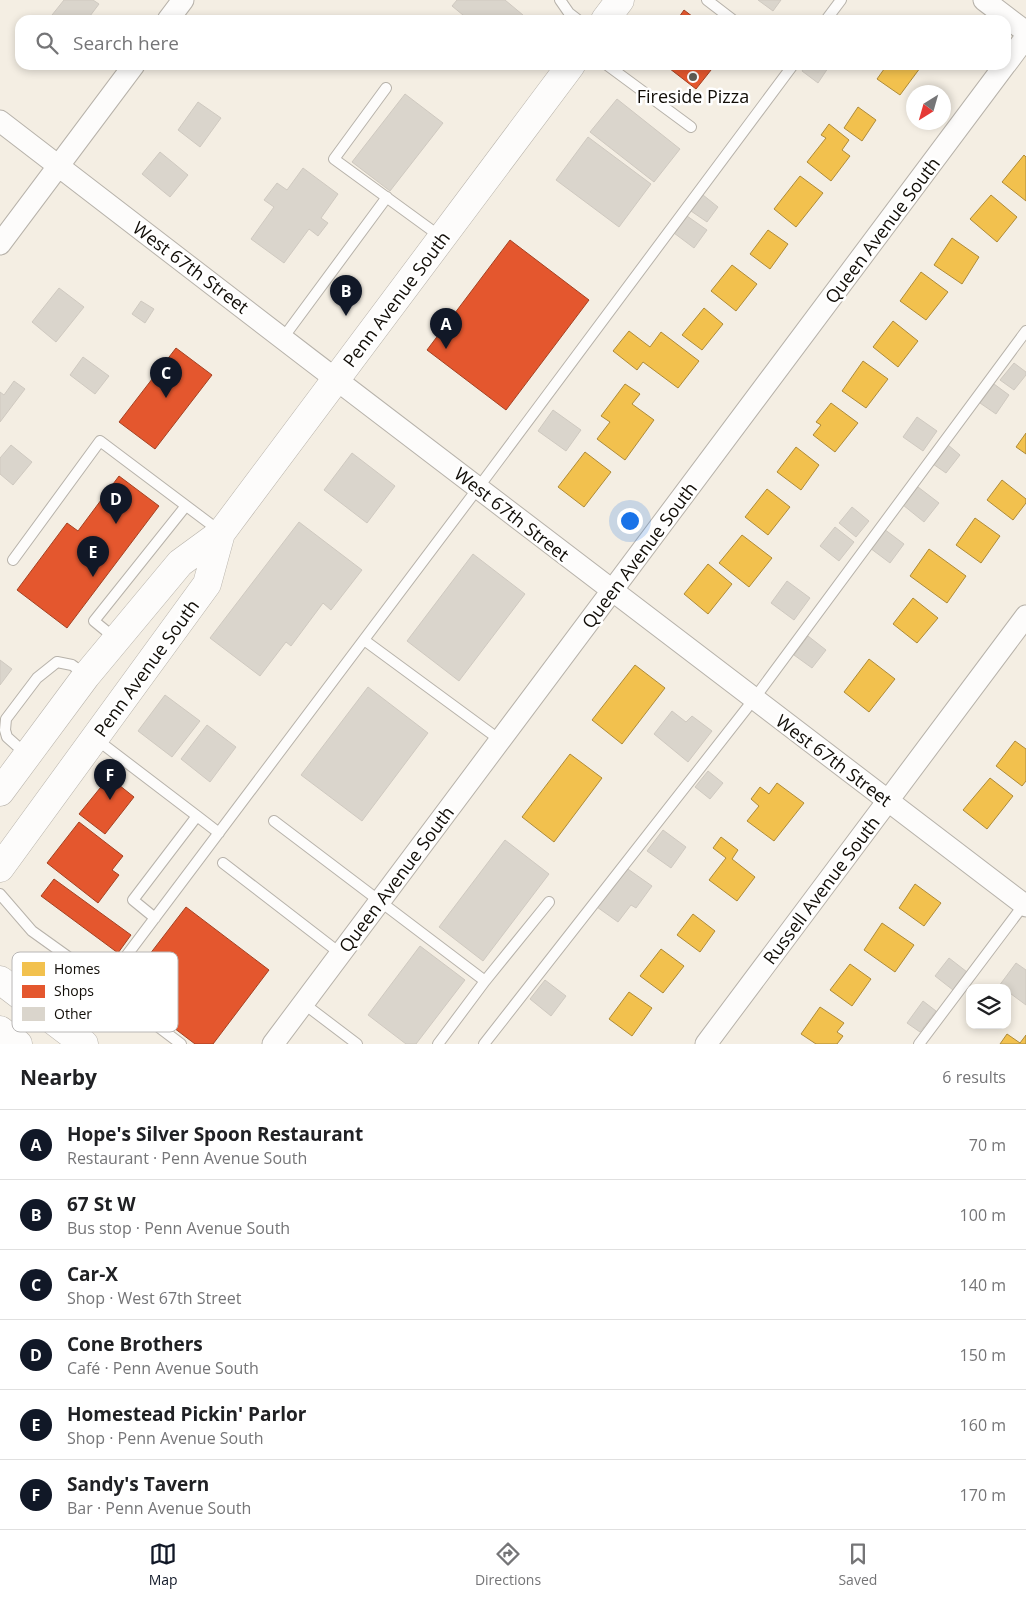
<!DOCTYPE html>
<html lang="en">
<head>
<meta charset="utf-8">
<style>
  :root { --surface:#fff; --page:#f2f2f2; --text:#202124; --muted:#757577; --line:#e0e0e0; --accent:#111827 }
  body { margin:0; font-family:"Open Sans",sans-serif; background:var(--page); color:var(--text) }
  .controls { position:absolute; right:15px; bottom:15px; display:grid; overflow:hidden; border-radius:10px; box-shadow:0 2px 8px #0003 }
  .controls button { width:45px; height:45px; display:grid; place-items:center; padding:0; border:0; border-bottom:1px solid var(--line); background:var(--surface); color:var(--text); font:25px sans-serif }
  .compass { position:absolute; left:906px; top:85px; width:45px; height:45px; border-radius:50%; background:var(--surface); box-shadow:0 2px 8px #0003; rotate:217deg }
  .you { position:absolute; left:629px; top:520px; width:18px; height:18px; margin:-12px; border:4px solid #fff; border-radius:50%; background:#1a73e8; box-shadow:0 0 0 8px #1a73e833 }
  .badge { display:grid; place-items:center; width:32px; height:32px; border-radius:50%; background:var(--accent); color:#fff; font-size:16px; font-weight:700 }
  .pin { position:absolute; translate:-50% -41px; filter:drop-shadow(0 1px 2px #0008) }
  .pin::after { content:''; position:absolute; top:26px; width:18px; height:15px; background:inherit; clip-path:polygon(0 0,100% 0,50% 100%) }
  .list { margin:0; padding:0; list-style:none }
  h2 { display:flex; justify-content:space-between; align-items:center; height:65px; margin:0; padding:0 20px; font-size:21px }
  h2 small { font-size:16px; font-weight:400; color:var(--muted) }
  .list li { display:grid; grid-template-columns:32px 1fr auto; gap:15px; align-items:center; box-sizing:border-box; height:70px; padding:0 20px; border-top:1px solid var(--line) }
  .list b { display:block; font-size:19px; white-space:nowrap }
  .list p { margin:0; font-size:16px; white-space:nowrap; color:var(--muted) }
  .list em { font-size:16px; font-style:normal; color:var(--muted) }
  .icon { flex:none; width:28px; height:28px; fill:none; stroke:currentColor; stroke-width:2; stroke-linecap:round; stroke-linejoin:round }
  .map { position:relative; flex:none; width:1026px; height:1044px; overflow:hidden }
  .search { position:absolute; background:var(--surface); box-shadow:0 2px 8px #0003; left:15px; right:15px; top:15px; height:55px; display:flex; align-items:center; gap:12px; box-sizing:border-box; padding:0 18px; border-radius:15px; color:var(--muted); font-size:19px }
  .sheet { height:485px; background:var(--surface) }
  nav { display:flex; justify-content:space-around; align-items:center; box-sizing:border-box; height:70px; border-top:1px solid var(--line); background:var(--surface); font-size:14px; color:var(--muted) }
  nav a { display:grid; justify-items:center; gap:2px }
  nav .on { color:var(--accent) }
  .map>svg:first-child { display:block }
  .homes { fill:#f2c14e; stroke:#ae8b39 }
  .shops { fill:#e4572e; stroke:#a54122 }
  .building { fill:#dad5cc; stroke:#cfc9c0 }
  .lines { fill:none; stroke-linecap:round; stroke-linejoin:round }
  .lane-casing { stroke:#b7b2aa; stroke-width:12 }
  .street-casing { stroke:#b7b2aa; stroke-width:23 }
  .secondary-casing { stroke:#b7b2aa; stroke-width:29 }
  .lane { stroke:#fdfcfb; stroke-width:10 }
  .street { stroke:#fdfcfb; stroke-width:21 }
  .secondary { stroke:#fdfcfb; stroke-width:28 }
  .poi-dot { fill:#605c54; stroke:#fff; stroke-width:2 }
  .labels { text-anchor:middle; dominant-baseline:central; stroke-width:5; stroke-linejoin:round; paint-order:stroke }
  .poi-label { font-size:18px; fill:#110d07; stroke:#fff }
  .street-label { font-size:18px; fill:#110d07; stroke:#fff }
  .key { fill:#fff; stroke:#b8b6b5; stroke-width:1 }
  .key-label { font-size:14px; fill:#110d07 }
</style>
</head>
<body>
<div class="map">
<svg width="1026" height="1044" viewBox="0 0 1026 1044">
  <rect width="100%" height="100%" fill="#f4eee3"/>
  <path class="homes" d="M887 65H915L920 68 900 95 877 79Z
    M858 107 876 120 862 141 844 128Z
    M829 124 849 140 842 150 850 156 831 181 807 162 826 138 821 135Z
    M1024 155 1026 157V201L1002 182Z
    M800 176 823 193 796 227 774 209Z
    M991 195 1017 217 997 242 970 219Z
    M768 230 788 244 770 269 750 254Z
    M952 238 979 257 962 284 934 265Z
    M732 265 757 284 736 311 711 291Z
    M921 272 948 292 926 320 900 301Z
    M704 308 723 324 702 350 682 335Z
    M893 321 918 341 898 367 873 347Z
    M629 331 650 347 661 332 699 361 678 388 643 362 637 370 613 351Z
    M863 361 888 379 866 408 842 391Z
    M625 384 640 394 632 404 654 420 625 460 597 439 610 422 601 416Z
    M831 403 858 423 835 452 813 435 821 425 816 422Z
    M1026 433V454L1016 447Z
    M796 447 819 465 801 490 777 472Z
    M585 452 611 472 584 507 558 487Z
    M1002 480 1026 499V503L1013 520 987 500Z
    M767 489 790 507 768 535 745 517Z
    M975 518 1000 536 981 563 956 545Z
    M742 535 772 558 749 587 719 563Z
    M929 549 966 576 947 603 910 576Z
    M708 564 732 584 708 614 684 594Z
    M913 598 938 618 917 643 893 624Z
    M869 659 895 679 869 712 844 692Z
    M635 665 665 688 622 744 592 720Z
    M1015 741 1026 749V781L1022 786 996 766Z
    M570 754 602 778 554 842 522 817Z
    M990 778 1013 796 987 829 963 810Z
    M777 783 804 803 774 841 747 821 759 806 751 799 760 787 769 794Z
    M721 837 738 850 732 859 755 877 737 901 709 880 726 858 713 848Z
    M915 884 941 903 924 926 899 908Z
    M693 914 715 931 700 952 677 935Z
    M882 923 914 945 895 972 864 950Z
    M661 949 684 966 663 993 640 976Z
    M850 964 871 979 852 1006 830 990Z
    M629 992 652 1008 632 1036 609 1019Z
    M820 1007 844 1023 837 1032 843 1036 837 1044H816L801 1034Z
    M1007 1034 1020 1043 1026 1035V1044H1000Z"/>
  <path class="shops" d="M684 10 697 20H677Z
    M665 65H715L696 89Z
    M510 240 589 300 506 410 427 350Z
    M176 348 212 375 155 449 119 422Z
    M119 476 159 506 67 628 17 590 67 523 78 531Z
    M109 777 134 797 105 834 79 814Z
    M79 822 123 856 112 870 119 875 98 903 47 863Z
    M54 879 131 935 118 953 41 896Z
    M186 907 269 970 213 1044H195L123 989Z"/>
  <path class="building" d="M64 0H93L99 4 87 20H48Z
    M457 0H505L523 15 519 20H469L452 6Z
    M758 0H781L773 11Z
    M806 65H830L818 83 802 71Z
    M405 94 443 123 390 191 352 162Z
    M617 99 680 149 654 182 590 132Z
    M198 102 221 118 200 147 178 130Z
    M588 137 651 184 619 227 556 180Z
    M160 152 188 175 170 197 142 174Z
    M303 168 338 194 321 218 328 223 318 236 309 229 284 263 251 239 274 207 264 200 277 183 287 190Z
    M703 195 718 207 707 222 691 211Z
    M687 216 707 230 694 248 674 233Z
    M59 288 84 307 56 342 32 322Z
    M141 301 154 309 145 323 132 314Z
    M83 357 109 376 95 394 70 375Z
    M1014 363 1026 372V375L1014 390 1000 380Z
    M14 381 25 389 0 422V392L4 395Z
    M994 384 1009 395 996 414 980 403Z
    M553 410 581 430 566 451 538 431Z
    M917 417 937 431 923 451 903 437Z
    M11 445 32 462 13 485 0 474V458Z
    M948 445 960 455 946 473 933 464Z
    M352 453 395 486 367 523 324 490Z
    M918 487 939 503 924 522 903 505Z
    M852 507 869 521 856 537 839 523Z
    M299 522 362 570 331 610 323 603 291 646 286 642 260 676 210 638Z
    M835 527 854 542 839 561 820 546Z
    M884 529 904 544 890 563 870 548Z
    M473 554 525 594 459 681 407 641Z
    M787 581 810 598 794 620 771 603Z
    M808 636 826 650 812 668 794 655Z
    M0 660 12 669 0 685Z
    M368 687 428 733 362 821 301 775Z
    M165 695 200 721 172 757 138 731Z
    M672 711 686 722 692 716 712 731 688 762 654 734Z
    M207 725 236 747 210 782 181 759Z
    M708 771 723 783 710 799 695 787Z
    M663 830 686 847 671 868 647 851Z
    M505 840 549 874 483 961 439 927Z
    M625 867 652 886 636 908 631 905 618 922 597 907Z
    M420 946 465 980 416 1044H406L368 1015Z
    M949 958 967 972 953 990 935 976Z
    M1016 963 1026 970V1005L1007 991V988H1002L999 986Z
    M545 980 566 996 551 1016 530 999Z
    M923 1001 936 1011 920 1032 907 1023Z"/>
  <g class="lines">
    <g class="lane-casing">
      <path id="lane" d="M560 0 569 13 578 20
        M707 0 733 20
        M826 20 841 0
        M607 65 691 127
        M386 88 334 159 441 237
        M283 338 387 197
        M13 560 100 441 221 532
        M116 639 94 621 185 507
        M364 640 500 740
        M96 739 197 816 133 900 155 918
        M26 754 7 737 5 730 6 719 37 678 57 662 72 665 86 675
        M197 816 219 833
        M274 821 485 981 438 1044
        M223 863 341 954
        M0 894 32 931 106 984
        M485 981 549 902
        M119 997 181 1044
        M303 1003 357 1044
        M69 1032 478 488 793 65
        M484 1044 754 699 1026 331
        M919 1044 1025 903"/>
    </g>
    <g class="street-casing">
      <path id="street" d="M984 0 1026 32
        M168 20 183 0
        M1006 64 1026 37
        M0 121C341 384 683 646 1026 906
        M0 244 134 65
        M273 1044 1005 65
        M706 1044 1026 616"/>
    </g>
    <g class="secondary-casing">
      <path id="secondary" d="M605 20 620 0
        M0 792 86 676 180 563 221 533 571 65
        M0 868 207 584 221 533
        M0 980 84 1044
        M0 1030 18 1044"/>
    </g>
    <use href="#lane" class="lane"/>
    <use href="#street" class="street"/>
    <use href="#secondary" class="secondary"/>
  </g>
  <circle class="poi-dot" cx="693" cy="77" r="5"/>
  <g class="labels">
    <g class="poi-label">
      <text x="693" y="96">Fireside Pizza</text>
    </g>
    <g class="street-label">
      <text transform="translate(882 230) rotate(-53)">Queen Avenue South</text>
      <text transform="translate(191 267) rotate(37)">West 67th Street</text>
      <text transform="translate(396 299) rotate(-53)">Penn Avenue South</text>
      <text transform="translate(512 514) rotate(38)">West 67th Street</text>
      <text transform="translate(639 555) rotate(-53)">Queen Avenue South</text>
      <text transform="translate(146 668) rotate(-54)">Penn Avenue South</text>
      <text transform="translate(834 760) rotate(37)">West 67th Street</text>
      <text transform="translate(396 879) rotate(-53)">Queen Avenue South</text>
      <text transform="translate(821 890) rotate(-53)">Russell Avenue South</text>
    </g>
  </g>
  <rect x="12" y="952" width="166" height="80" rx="8" class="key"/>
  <rect x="22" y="962" width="23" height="14" fill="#f2c14e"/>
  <rect x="22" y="985" width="23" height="13" fill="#e4572e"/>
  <rect x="22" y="1007" width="23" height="14" fill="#dad5cc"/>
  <g class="key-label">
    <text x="54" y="974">Homes</text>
    <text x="54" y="996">Shops</text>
    <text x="54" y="1019">Other</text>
  </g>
</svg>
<div class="controls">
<button><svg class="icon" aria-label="layers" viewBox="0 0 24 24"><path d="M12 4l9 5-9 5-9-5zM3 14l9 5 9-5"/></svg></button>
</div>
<svg class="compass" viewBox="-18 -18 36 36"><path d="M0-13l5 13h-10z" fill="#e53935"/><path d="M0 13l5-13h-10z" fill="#757577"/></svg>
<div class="you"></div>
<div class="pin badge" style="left:446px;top:349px">A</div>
<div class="pin badge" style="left:346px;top:316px">B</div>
<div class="pin badge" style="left:166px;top:398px">C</div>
<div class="pin badge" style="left:116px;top:524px">D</div>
<div class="pin badge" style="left:93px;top:577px">E</div>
<div class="pin badge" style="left:110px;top:800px">F</div>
<div class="search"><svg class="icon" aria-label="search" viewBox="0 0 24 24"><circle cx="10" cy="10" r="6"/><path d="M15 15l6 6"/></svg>Search here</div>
</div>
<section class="sheet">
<h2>Nearby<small>6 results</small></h2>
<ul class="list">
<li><span class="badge">A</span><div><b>Hope's Silver Spoon Restaurant</b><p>Restaurant · Penn Avenue South</p></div><em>70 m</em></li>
<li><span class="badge">B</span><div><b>67 St W</b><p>Bus stop · Penn Avenue South</p></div><em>100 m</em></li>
<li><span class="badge">C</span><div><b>Car-X</b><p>Shop · West 67th Street</p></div><em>140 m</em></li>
<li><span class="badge">D</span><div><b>Cone Brothers</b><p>Café · Penn Avenue South</p></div><em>150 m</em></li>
<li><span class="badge">E</span><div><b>Homestead Pickin' Parlor</b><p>Shop · Penn Avenue South</p></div><em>160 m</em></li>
<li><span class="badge">F</span><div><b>Sandy's Tavern</b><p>Bar · Penn Avenue South</p></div><em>170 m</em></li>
</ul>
</section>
<nav>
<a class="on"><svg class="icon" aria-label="map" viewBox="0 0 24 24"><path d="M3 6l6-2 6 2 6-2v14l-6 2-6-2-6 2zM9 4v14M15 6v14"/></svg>Map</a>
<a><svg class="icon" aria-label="directions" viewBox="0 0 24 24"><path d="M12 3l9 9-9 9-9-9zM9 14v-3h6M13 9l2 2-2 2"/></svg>Directions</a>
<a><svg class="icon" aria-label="saved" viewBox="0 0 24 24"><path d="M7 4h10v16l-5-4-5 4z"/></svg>Saved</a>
</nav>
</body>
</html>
